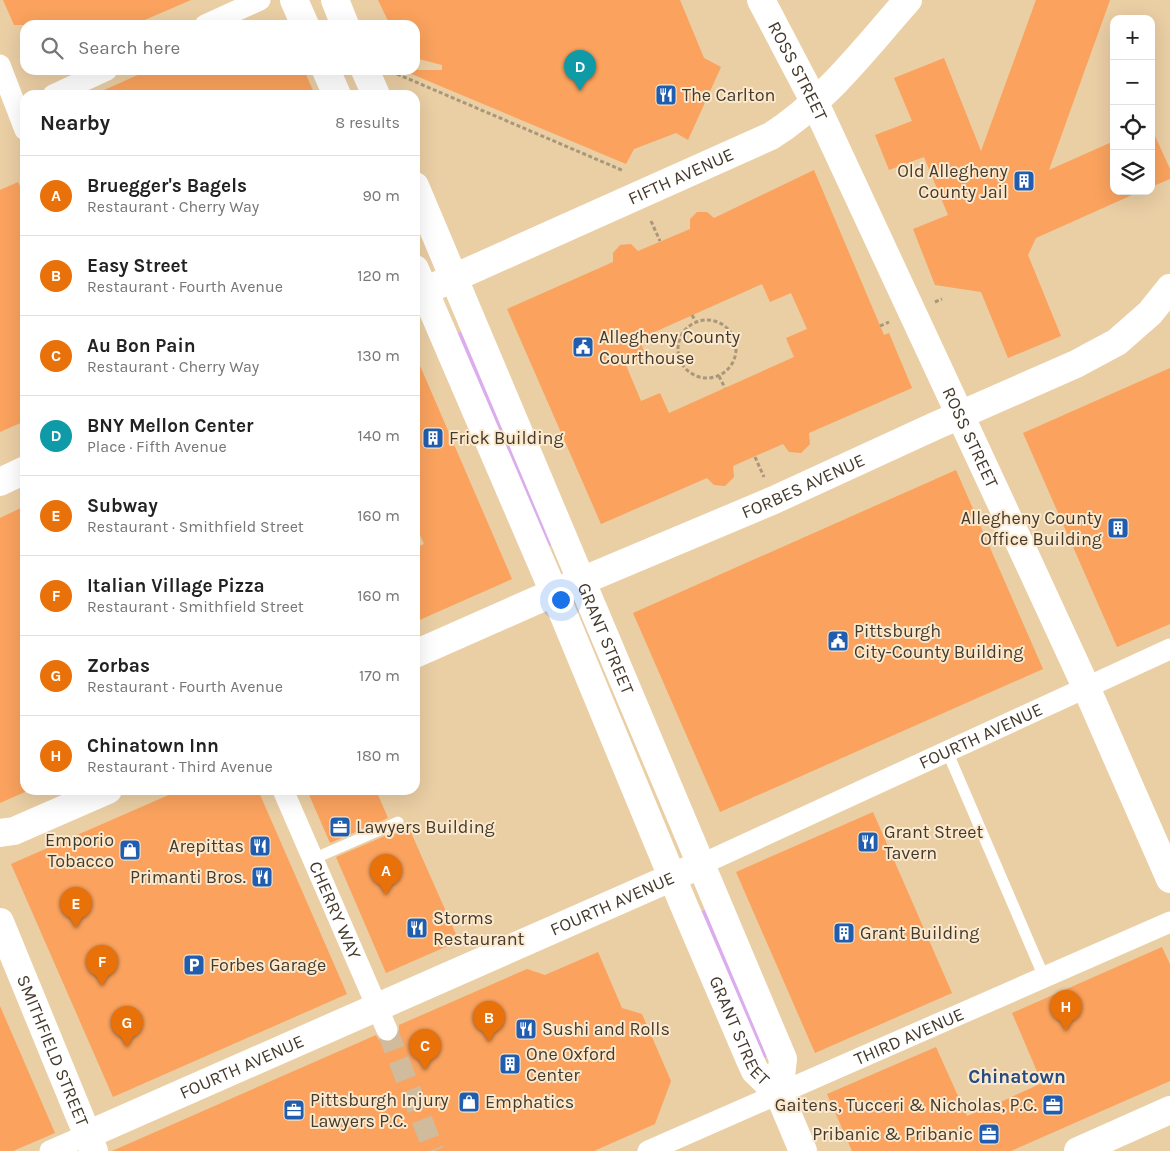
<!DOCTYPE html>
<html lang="en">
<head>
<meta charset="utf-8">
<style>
  :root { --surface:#fff; --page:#f6f6f6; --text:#222; --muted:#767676; --line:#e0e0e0; --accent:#215dae }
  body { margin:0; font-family:Karla,sans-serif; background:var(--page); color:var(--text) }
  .controls { position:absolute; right:15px; top:15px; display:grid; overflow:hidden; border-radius:10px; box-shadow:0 5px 20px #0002 }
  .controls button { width:45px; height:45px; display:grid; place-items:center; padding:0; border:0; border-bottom:1px solid var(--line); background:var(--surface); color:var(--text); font:25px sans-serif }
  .you { position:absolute; left:560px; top:599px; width:18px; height:18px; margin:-12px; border:4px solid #fff; border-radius:50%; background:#1a73e8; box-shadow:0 0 0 8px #1a73e833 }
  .badge { display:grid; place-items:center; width:32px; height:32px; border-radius:50%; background:var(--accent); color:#fff; font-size:16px; font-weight:700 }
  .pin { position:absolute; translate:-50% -41px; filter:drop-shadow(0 1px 2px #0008) }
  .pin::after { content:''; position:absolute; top:26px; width:18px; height:15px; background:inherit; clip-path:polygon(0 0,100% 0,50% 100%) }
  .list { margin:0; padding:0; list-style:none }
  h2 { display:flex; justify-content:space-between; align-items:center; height:65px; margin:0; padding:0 20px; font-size:21px }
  h2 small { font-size:16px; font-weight:400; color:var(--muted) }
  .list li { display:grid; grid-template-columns:32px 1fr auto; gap:15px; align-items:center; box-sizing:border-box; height:80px; padding:0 20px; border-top:1px solid var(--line) }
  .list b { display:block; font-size:19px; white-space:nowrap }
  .list p { margin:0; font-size:16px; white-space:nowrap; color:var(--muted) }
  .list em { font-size:16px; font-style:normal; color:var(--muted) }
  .icon { flex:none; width:28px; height:28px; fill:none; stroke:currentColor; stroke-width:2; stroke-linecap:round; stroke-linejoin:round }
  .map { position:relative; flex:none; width:1170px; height:1151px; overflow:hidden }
  .search { position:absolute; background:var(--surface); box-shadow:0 5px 20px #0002; left:20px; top:20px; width:400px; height:55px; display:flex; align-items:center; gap:12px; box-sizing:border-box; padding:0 18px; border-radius:15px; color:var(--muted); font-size:19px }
  .panel { position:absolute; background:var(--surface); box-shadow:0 5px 20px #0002; left:20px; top:90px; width:400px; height:705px; border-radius:15px }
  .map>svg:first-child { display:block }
  .built { fill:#eacea4; fill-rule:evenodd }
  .green { fill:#dcadec }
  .building { fill:#faa25e; fill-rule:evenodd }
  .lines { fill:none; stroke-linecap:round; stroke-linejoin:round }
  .street-tunnel { stroke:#d0bb9c; stroke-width:21; stroke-dasharray:21 11; stroke-linecap:butt }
  .path { stroke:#a9977c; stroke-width:3; stroke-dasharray:4 2.5; stroke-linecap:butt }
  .lane { stroke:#fff; stroke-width:11 }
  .street { stroke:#fff; stroke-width:21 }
  .secondary { stroke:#fff; stroke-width:28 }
  .primary { stroke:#fff; stroke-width:28 }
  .labels { text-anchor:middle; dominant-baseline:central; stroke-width:4; stroke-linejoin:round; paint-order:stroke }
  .street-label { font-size:18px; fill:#443a2c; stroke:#fce9cd }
  .poi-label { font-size:18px; fill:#443a2c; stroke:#fce9cd; text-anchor:start }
  .neighbourhood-label { font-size:19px; font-weight:bold; fill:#254b81; stroke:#fce9cd }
</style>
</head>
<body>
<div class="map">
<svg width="1170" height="1151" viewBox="0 0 1170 1151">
  <rect width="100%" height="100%" fill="#f3dbb8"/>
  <path class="built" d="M0 0H1170V1151H0ZM1114 19H1151V191H1114ZM25 25H415V70H25ZM25 95H415V790H25Z"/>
  <path class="green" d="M464 330 555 544 545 548 454 335Z
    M709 908 771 1055 762 1059 699 912Z"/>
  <path class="building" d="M3 0H191L133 25H14Z
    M378 0H680L704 58 721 67 688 140 676 133 634 149 626 164 402 70H442V65L415 58V25H390Z
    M1036 0H1110L1049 170 1114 141V191H1141L1036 238 1028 255 1061 336 1008 358 981 292 935 285 913 229 948 215 924 157 889 170 875 135 912 121 894 78 944 58 981 151Z
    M149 70H304L315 95H93Z
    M1151 127 1170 169V179L1151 187Z
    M814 170 884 335 889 333 912 388 809 433 810 444 801 453 789 452 783 444 733 466 734 477 725 486 714 485 707 478 601 524 507 309 613 262V253L620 245 631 244 638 251 690 229V219L697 212H707L714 218ZM762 284 770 302 791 293 807 329 786 338 794 357 669 413 660 393 641 401 626 365 646 356 639 339Z
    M18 182 25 198V421L0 432V190Z
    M415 354 512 579 415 622V548L424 544 415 523Z
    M1170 368V624L1117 647 1023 433Z
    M956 470 1043 669 720 812 633 613Z
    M25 506V792L0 803V518Z
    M180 790H258L347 994 113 1097 11 864Z
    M307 790H376L388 818 330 843Z
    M873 812 952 993 815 1053 736 872Z
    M409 828 459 941 386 973 336 857 394 832 395 834Z
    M1162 947 1170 964V1081L1011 1151H852L827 1094 936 1047 967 1116 994 1105 1042 1083 1012 1013Z
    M598 952 622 1008 642 1014 671 1081 655 1124 594 1151H112L376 1035 379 1040 385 1042 392 1041 397 1038 399 1032V1025L527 969 545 975Z
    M0 1006 55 1133 13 1151H0Z"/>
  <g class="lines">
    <path class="street-tunnel" d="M387 1030 434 1151"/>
    <path class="path" d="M397 74 624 171
      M651 221 660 241
      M935 302 942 299
      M692 315 696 322
      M678 349a29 29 0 1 1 58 0a29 29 0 1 1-58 0Z
      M880 326 889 322
      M719 376 725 388
      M755 457 764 477"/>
    <path class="lane" d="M947 751 1044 977
      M313 859 398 822"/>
    <g class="street">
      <path d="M205 25 260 0"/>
      <path d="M0 65 25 130"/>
      <path d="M53 95 107 70"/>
      <path id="s1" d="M283 790 387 1030"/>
      <path id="s2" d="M700 865 1170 649"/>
      <path d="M50 1151 87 1135"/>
      <path id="s3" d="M648 1151 1170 922"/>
    </g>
    <g class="secondary">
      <path id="s4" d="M761 0 814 101 1026 557 1086 687 1170 879"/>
      <path d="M415 654 553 593"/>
      <path d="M0 833 14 831 108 790"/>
      <path id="s5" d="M0 922 94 1151"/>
      <path id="s6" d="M87 1135 700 865"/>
      <path d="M1078 1151 1170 1110"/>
    </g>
    <g class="primary">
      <path d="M294 0 305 25"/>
      <path d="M335 0 345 25"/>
      <path d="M326 70 337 95"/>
      <path d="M365 70 376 95"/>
      <path id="s7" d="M415 186 783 1059 779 1094"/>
      <path id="s8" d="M415 269 564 616 682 901 750 1060 755 1071 779 1094 803 1151"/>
      <path id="s9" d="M438 285 771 136C825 102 866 47 908 0"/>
      <path d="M0 482 25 470"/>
      <path id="s10" d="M565 588 774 500 935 426 1076 364 1117 342 1150 313 1170 288"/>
    </g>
  </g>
  <defs>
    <g id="restaurant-square" transform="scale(1.125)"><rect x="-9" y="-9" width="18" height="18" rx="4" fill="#215dae" stroke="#fce9cd"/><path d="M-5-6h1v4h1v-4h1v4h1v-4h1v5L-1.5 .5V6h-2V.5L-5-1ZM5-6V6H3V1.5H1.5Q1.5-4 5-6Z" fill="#fff"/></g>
    <g id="building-square" transform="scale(1.125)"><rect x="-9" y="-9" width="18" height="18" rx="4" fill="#215dae" stroke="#fce9cd"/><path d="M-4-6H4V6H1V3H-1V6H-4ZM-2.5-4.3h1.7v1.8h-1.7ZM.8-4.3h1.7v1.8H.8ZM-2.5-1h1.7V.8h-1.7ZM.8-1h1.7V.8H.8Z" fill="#fff"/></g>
    <g id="civic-square" transform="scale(1.125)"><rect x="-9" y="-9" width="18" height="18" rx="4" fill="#215dae" stroke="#fce9cd"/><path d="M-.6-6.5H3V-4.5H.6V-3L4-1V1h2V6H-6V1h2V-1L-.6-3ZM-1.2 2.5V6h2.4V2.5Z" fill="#fff"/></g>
    <g id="office-square" transform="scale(1.125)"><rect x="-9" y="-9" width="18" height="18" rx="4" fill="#215dae" stroke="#fce9cd"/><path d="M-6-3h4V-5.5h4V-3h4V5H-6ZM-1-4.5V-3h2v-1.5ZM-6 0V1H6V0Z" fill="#fff"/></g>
    <g id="shop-square" transform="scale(1.125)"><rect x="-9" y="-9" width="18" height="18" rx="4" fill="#215dae" stroke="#fce9cd"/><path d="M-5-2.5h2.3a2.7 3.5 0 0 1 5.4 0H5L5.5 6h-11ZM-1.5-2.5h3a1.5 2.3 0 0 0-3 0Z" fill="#fff"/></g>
    <g id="parking-square" transform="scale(1.125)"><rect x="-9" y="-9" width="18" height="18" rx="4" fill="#215dae" stroke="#fce9cd"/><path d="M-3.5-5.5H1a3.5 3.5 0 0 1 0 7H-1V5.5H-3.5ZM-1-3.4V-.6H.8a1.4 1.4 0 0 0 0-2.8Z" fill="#fff"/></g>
  </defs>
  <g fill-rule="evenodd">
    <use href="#restaurant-square" x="666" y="95"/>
    <use href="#building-square" x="1024" y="181"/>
    <use href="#civic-square" x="583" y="347"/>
    <use href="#building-square" x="433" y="438"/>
    <use href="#building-square" x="1118" y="528"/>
    <use href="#civic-square" x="838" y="641"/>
    <use href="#office-square" x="340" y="827"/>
    <use href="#restaurant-square" x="868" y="842"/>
    <use href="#restaurant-square" x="260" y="846"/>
    <use href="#shop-square" x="130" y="850"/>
    <use href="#restaurant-square" x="262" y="877"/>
    <use href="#restaurant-square" x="417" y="928"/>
    <use href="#building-square" x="844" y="933"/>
    <use href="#parking-square" x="194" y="965"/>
    <use href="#restaurant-square" x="526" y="1029"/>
    <use href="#building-square" x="510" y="1064"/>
    <use href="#shop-square" x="469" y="1102"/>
    <use href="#office-square" x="1053" y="1105"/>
    <use href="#office-square" x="294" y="1110"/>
    <use href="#office-square" x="989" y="1134"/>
  </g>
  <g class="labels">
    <g class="street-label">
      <text stroke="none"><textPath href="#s4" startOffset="80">ROSS STREET</textPath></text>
      <text stroke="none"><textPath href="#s9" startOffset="266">FIFTH AVENUE</textPath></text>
      <text stroke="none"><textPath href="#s4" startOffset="485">ROSS STREET</textPath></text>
      <text stroke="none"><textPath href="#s10" startOffset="259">FORBES AVENUE</textPath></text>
      <text stroke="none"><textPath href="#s7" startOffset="491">GRANT STREET</textPath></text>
      <text stroke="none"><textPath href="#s2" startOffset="309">FOURTH AVENUE</textPath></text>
      <text stroke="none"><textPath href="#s6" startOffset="574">FOURTH AVENUE</textPath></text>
      <text stroke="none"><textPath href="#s1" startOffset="131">CHERRY WAY</textPath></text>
      <text stroke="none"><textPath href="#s8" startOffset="828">GRANT STREET</textPath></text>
      <text stroke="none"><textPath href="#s3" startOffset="285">THIRD AVENUE</textPath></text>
      <text stroke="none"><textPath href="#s5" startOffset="139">SMITHFIELD STREET</textPath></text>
      <text stroke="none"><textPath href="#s6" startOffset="169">FOURTH AVENUE</textPath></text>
    </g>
    <g class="poi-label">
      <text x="682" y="95">The Carlton</text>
      <text x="1008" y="171" text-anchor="end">Old Allegheny<tspan x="1008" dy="21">County Jail</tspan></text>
      <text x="599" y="337">Allegheny County<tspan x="599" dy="21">Courthouse</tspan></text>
      <text x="449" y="438">Frick Building</text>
      <text x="1102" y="518" text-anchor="end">Allegheny County<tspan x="1102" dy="21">Office Building</tspan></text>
      <text x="854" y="631">Pittsburgh<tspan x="854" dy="21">City-County Building</tspan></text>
      <text x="356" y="827">Lawyers Building</text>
      <text x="884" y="832">Grant Street<tspan x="884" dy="21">Tavern</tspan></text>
      <text x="114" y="840" text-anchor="end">Emporio<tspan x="114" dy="21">Tobacco</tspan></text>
      <text x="244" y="846" text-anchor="end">Arepittas</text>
      <text x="246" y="877" text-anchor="end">Primanti Bros.</text>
      <text x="433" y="918">Storms<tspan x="433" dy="21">Restaurant</tspan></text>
      <text x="860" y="933">Grant Building</text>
      <text x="210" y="965">Forbes Garage</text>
      <text x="542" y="1029">Sushi and Rolls</text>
      <text x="526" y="1054">One Oxford<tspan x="526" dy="21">Center</tspan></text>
      <text x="310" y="1100">Pittsburgh Injury<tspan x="310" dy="21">Lawyers P.C.</tspan></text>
      <text x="485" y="1102">Emphatics</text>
      <text x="1037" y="1105" text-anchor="end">Gaitens, Tucceri &amp; Nicholas, P.C.</text>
      <text x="973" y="1134" text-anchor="end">Pribanic &amp; Pribanic</text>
    </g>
    <g class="neighbourhood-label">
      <text x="1017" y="1077">Chinatown</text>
    </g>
  </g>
</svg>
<div class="controls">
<button>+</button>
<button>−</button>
<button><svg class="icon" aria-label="locate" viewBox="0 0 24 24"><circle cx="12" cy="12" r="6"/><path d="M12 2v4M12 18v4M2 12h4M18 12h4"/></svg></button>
<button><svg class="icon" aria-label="layers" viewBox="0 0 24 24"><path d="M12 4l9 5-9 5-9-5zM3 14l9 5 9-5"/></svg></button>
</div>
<div class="you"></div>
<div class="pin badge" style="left:386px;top:895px;background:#e8710a">A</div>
<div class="pin badge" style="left:489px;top:1042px;background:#e8710a">B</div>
<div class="pin badge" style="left:425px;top:1070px;background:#e8710a">C</div>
<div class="pin badge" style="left:580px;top:91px;background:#0f9aa8">D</div>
<div class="pin badge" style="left:76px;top:928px;background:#e8710a">E</div>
<div class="pin badge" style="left:102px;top:986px;background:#e8710a">F</div>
<div class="pin badge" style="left:127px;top:1047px;background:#e8710a">G</div>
<div class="pin badge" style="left:1066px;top:1031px;background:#e8710a">H</div>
<div class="search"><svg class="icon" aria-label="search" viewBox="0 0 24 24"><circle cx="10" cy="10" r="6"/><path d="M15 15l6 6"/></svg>Search here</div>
<section class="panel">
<h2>Nearby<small>8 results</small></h2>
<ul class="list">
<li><span class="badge" style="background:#e8710a">A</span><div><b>Bruegger's Bagels</b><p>Restaurant · Cherry Way</p></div><em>90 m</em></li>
<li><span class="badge" style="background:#e8710a">B</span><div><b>Easy Street</b><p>Restaurant · Fourth Avenue</p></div><em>120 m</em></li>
<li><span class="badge" style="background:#e8710a">C</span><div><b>Au Bon Pain</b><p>Restaurant · Cherry Way</p></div><em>130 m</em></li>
<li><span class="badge" style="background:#0f9aa8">D</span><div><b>BNY Mellon Center</b><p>Place · Fifth Avenue</p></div><em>140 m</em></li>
<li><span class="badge" style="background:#e8710a">E</span><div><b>Subway</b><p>Restaurant · Smithfield Street</p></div><em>160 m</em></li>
<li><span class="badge" style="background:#e8710a">F</span><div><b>Italian Village Pizza</b><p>Restaurant · Smithfield Street</p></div><em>160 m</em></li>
<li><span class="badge" style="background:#e8710a">G</span><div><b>Zorbas</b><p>Restaurant · Fourth Avenue</p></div><em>170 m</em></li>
<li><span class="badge" style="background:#e8710a">H</span><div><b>Chinatown Inn</b><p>Restaurant · Third Avenue</p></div><em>180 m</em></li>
</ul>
</section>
</div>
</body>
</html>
